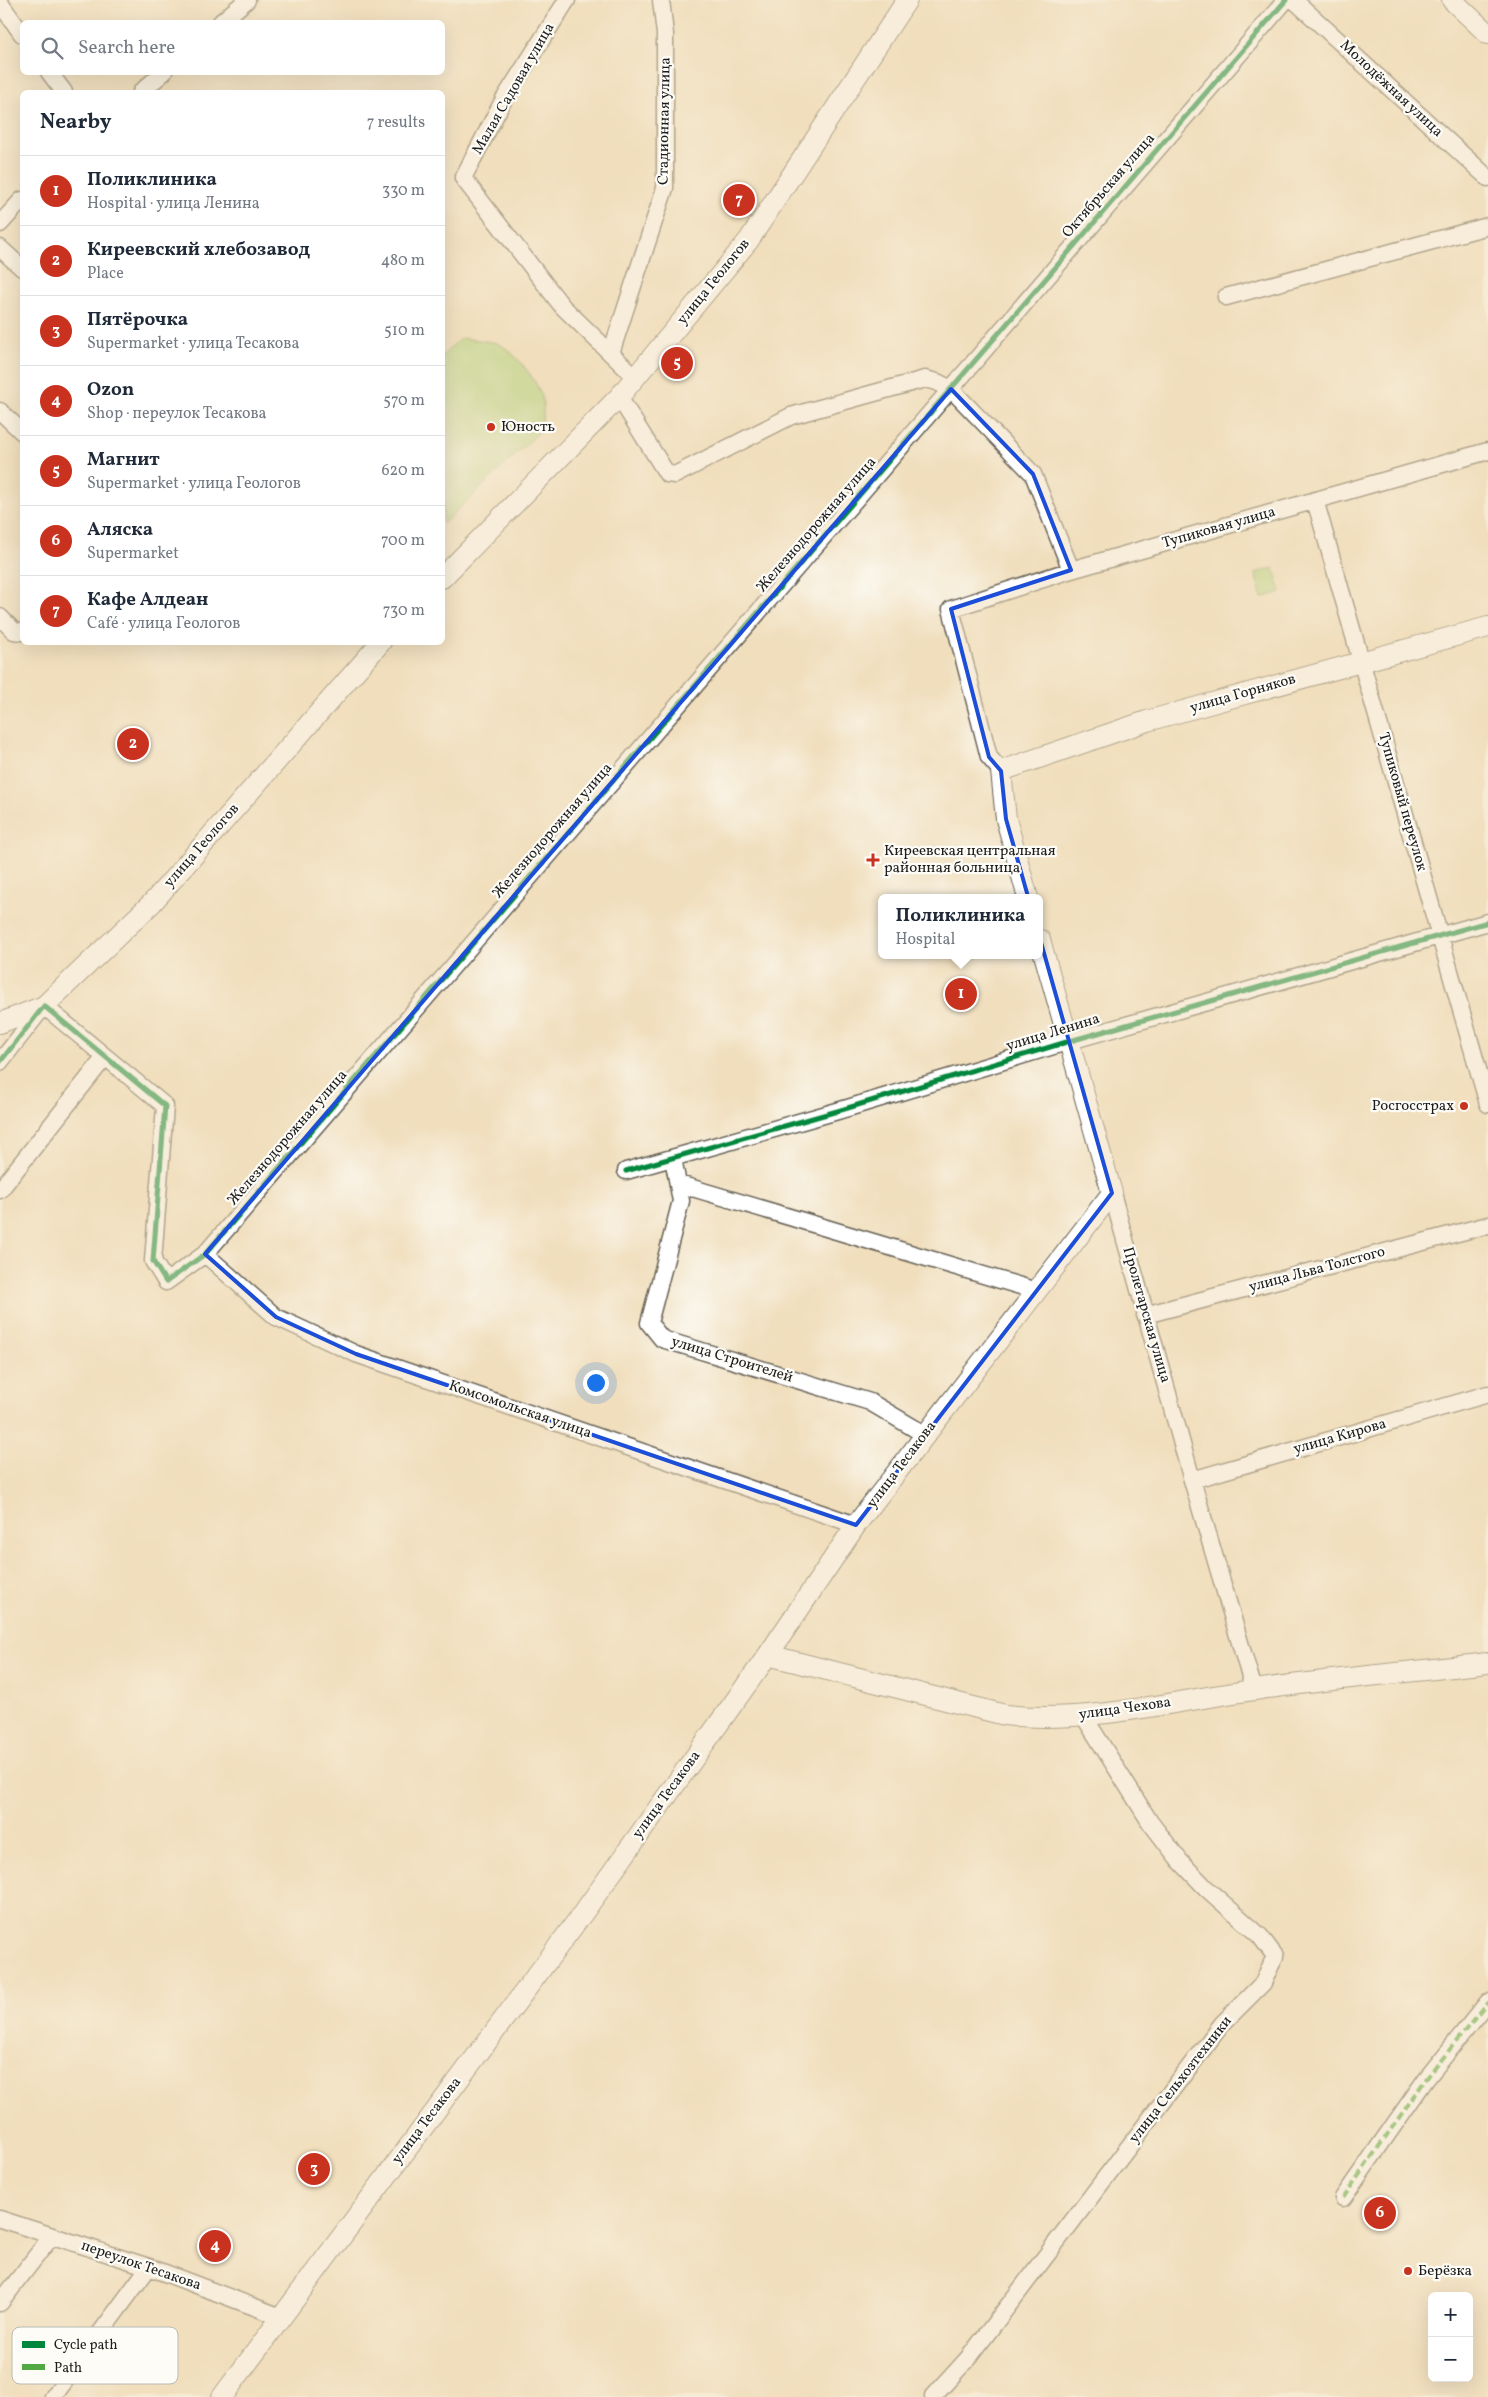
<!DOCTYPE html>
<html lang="en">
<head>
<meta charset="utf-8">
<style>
  :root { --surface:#fff; --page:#f2f2f3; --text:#1f2937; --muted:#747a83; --line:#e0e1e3; --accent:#c8321e }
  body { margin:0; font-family:Vollkorn,serif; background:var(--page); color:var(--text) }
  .controls { position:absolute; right:15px; bottom:15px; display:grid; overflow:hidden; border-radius:8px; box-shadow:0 5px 20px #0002 }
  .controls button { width:45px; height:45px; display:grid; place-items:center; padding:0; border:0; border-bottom:1px solid var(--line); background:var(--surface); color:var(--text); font:25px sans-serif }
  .you { position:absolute; left:595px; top:1382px; width:18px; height:18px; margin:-12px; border:4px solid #fff; border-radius:50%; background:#1a73e8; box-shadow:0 0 0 8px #1a73e833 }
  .badge { display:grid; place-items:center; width:32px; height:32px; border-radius:50%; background:var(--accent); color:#fff; font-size:16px; font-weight:700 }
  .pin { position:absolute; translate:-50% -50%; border:2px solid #fff; box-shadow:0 1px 5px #0006 }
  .popup { position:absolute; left:878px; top:894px; width:165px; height:65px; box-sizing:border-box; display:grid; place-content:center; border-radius:8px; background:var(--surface); filter:drop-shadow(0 1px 4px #0005); font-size:16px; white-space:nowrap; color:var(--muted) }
  .popup b { font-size:19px; color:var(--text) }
  .popup::after { content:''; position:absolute; left:50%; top:100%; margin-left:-10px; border:10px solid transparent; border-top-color:var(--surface) }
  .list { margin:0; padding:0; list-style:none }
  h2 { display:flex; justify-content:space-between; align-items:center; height:65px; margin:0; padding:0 20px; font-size:21px }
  h2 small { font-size:16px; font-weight:400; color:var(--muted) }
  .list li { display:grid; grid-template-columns:32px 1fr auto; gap:15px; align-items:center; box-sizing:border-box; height:70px; padding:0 20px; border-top:1px solid var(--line) }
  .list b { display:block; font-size:19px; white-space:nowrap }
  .list p { margin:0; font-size:16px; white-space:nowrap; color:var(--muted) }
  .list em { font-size:16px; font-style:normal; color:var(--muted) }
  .icon { flex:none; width:28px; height:28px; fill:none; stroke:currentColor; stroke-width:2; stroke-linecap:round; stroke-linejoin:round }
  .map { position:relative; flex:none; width:1488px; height:2397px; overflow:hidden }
  .search { position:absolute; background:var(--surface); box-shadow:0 5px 20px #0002; left:20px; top:20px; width:425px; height:55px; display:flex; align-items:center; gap:12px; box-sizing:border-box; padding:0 18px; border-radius:8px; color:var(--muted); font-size:19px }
  .panel { position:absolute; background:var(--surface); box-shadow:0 5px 20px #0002; left:20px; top:90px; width:425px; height:555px; border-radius:8px }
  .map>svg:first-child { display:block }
  .green { fill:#acd37d; stroke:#64784c }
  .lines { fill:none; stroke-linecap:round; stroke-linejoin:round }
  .minor-casing { stroke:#666054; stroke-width:19 }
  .major-casing { stroke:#666054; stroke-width:22 }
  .minor { stroke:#fff; stroke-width:16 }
  .major { stroke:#fff; stroke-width:20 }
  .quiet { stroke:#52a943; stroke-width:4; stroke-dasharray:8 4; stroke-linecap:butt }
  .cycleway-casing { stroke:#fdfcf7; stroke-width:8 }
  .cycleway { stroke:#00873e; stroke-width:5 }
  .marked { fill:none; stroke:#1d4ed8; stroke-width:4; stroke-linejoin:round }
  .poi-dot { fill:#c8321e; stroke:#fdfcf7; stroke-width:2 }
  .labels { text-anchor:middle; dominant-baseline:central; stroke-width:4.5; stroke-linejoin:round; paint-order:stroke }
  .street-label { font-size:15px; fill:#1c1c1c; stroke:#fdfcf7 }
  .poi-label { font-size:15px; fill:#1c1c1c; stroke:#fdfcf7; text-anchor:start }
  .key { fill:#fdfcf7; stroke:#bab9b5; stroke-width:1 }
  .key-label { font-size:14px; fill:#1c1c1c }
</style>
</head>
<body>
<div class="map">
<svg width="1488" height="2397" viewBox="0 0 1488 2397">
  <rect width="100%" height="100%" fill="#fdfcf7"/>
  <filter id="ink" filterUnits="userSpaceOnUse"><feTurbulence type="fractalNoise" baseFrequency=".02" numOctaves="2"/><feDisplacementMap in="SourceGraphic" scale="10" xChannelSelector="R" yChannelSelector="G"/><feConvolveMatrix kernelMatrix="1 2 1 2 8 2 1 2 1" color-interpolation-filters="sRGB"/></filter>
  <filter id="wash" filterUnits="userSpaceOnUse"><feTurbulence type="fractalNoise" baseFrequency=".0096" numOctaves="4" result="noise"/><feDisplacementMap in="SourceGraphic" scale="20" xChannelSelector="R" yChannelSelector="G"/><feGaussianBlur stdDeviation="1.12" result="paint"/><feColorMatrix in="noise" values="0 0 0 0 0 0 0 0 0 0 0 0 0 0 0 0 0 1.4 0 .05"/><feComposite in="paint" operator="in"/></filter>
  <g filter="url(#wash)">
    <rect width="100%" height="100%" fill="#f0debc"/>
    <path class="green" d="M461 338C472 340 485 340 496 343 513 348 541 385 543 402 545 413 541 424 538 433L443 524V355Z
      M1274 568 1281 592 1262 598 1255 573Z"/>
  </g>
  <g filter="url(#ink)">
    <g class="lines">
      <g class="minor-casing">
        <path id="minor" d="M567 0 504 99 463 178 562 306 635 377
          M1294 0 1488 178
          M0 3 22 34
          M221 22 247 0
          M49 72 64 92
          M141 92 164 72
          M0 224 22 200
          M0 248 22 268
          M1226 297 1488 226
          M611 353 665 188V34L661 0
          M619 397 667 474 675 475 791 416 925 379 937 382 951 389 1033 474 1071 570
          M0 411 22 432
          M1315 500 1488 1104
          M0 617 14 631 22 632
          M1001 771 989 757 951 609 1071 570 1488 451
          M0 1062 44 1006 165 1106 153 1261 166 1282 205 1254 1286 0
          M673 1158 681 1201 649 1323 662 1339 870 1402 924 1434
          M626 1171 841 1110 1070 1041 1488 922
          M679 1184 1037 1291
          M0 1190 105 1057
          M1112 1193 1192 1480 1254 1690
          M205 1254 276 1317 356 1354 856 1525
          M1145 1315 1488 1225
          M1192 1480 1488 1394
          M1343 2198 1426 2079 1488 2002
          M0 2219 149 2267 281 2317
          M0 2303 51 2237
          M53 2397 149 2267
          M933 2397 970 2356 1222 2024 1263 1983 1275 1956 1260 1936 1207 1889 1180 1861 1150 1822 1083 1715"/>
      </g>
      <g class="major-casing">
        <path id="major" d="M1452 0 1488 34
          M442 578 619 397 749 240 907 0
          M1028 898 1006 819 1001 771 1147 721 1488 627
          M0 1023 44 1006 152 903 381 642
          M768 1655 1005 1715C1087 1724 1172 1701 1254 1690 1332 1679 1410 1672 1488 1663
          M222 2397 583 1913 768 1655 856 1525 1112 1193 1040 940"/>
      </g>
      <use href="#minor" class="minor"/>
      <use href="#major" class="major"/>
      <path class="quiet" d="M1343 2198 1426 2079 1488 2002"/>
      <g class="cycleway-casing">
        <path id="cycleway" d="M0 1062 44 1006 165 1106 153 1261 166 1282 205 1254 1286 0
          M626 1171 841 1110 1070 1041 1488 922"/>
      </g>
      <use href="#cycleway" class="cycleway"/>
    </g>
  </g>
  <path d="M0 0H1488V2397H0ZM951 389 1033 474 1071 570 951 609 989 757 1001 771 1006 819 1112 1193 856 1525 356 1354 276 1317 205 1254Z" fill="#f0debc" fill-opacity=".55" fill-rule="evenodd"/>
  <path class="marked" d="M951 389 1033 474 1071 570 951 609 989 757 1001 771 1006 819 1112 1193 856 1525 356 1354 276 1317 205 1254Z"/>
  <g class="poi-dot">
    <circle cx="491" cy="427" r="5"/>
    <path d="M870.5 852.5h5v5h5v5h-5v5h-5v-5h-5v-5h5z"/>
    <circle cx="1464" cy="1106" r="5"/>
    <circle cx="1408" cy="2271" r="5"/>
  </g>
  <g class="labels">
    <g class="street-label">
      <text transform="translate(514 89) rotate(-60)">Малая Садовая улица</text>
      <text transform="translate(1391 89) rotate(43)">Молодёжная улица</text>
      <text transform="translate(665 121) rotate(-89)">Стадионная улица</text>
      <text transform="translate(1109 186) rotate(-49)">Октябрьская улица</text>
      <text transform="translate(714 282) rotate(-51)">улица Геологов</text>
      <text transform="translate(817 525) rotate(-49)">Железнодорожная улица</text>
      <text transform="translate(1219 528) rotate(-16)">Тупиковая улица</text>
      <text transform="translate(1243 694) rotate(-16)">улица Горняков</text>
      <text transform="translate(1402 802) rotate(74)">Тупиковый переулок</text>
      <text transform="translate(553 831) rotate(-49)">Железнодорожная улица</text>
      <text transform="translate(202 846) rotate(-49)">улица Геологов</text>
      <text transform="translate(1053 1033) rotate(-17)">улица Ленина</text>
      <text transform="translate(288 1138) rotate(-49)">Железнодорожная улица</text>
      <text transform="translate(1317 1270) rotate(-15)">улица Льва Толстого</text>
      <text transform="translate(1146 1315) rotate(74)">Пролетарская улица</text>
      <text transform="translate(732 1360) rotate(17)">улица Строителей</text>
      <text transform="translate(520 1410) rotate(19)">Комсомольская улица</text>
      <text transform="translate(1340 1437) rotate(-16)">улица Кирова</text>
      <text transform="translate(902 1465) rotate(-53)">улица Тесакова</text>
      <text transform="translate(1125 1709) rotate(-8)">улица Чехова</text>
      <text transform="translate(667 1795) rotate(-54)">улица Тесакова</text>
      <text transform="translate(1181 2080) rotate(-52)">улица Сельхозтехники</text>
      <text transform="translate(427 2121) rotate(-53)">улица Тесакова</text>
      <text transform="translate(141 2266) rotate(19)">переулок Тесакова</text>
    </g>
    <g class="poi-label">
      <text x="501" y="427">Юность</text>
      <text x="884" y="851">Киреевская центральная<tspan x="884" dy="17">районная больница</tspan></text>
      <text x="1454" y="1106" text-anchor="end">Росгосстрах</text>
      <text x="1418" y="2271">Берёзка</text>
    </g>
  </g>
  <rect x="12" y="2327" width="166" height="57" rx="8" class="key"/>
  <rect x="22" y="2341" width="23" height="7" fill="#00873e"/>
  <rect x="22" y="2364" width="23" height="6" fill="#52a943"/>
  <g class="key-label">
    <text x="54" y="2349">Cycle path</text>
    <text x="54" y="2372">Path</text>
  </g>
</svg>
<div class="controls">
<button>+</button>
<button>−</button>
</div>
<div class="you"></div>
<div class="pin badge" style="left:961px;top:994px">1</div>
<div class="popup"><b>Поликлиника</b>Hospital</div>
<div class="pin badge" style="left:133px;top:744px">2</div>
<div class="pin badge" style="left:314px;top:2169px">3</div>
<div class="pin badge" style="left:215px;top:2246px">4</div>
<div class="pin badge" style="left:677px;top:363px">5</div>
<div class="pin badge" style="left:1380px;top:2213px">6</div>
<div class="pin badge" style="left:739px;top:200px">7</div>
<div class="search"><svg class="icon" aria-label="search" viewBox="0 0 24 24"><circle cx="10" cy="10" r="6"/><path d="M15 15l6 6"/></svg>Search here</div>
<section class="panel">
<h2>Nearby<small>7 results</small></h2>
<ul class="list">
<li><span class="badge">1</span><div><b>Поликлиника</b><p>Hospital · улица Ленина</p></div><em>330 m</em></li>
<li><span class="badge">2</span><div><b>Киреевский хлебозавод</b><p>Place</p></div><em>480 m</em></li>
<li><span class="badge">3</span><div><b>Пятёрочка</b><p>Supermarket · улица Тесакова</p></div><em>510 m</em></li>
<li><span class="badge">4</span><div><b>Ozon</b><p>Shop · переулок Тесакова</p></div><em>570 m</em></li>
<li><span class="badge">5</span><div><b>Магнит</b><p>Supermarket · улица Геологов</p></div><em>620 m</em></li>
<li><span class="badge">6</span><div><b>Аляска</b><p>Supermarket</p></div><em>700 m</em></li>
<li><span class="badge">7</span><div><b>Кафе Алдеан</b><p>Café · улица Геологов</p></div><em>730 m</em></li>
</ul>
</section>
</div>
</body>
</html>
